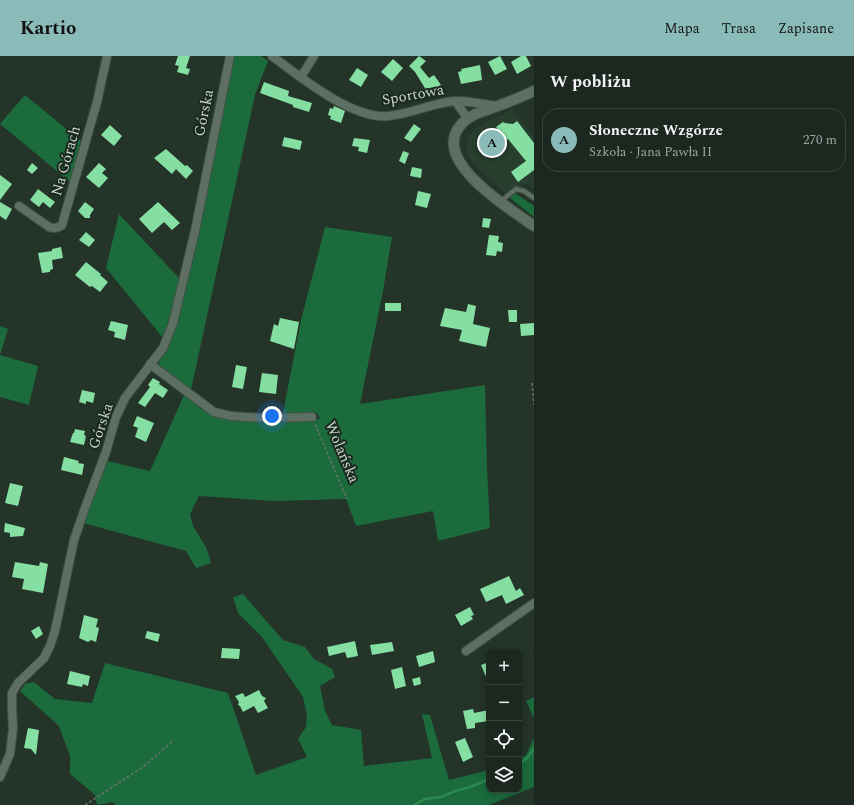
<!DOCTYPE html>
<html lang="pl">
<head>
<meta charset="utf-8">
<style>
  :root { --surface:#1b271f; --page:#28332c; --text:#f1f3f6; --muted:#a0a5a4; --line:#39443d; --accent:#8bbbb9 }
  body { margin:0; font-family:Spectral,serif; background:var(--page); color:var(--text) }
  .controls { position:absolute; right:12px; bottom:12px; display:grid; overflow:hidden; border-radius:8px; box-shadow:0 2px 10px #0003 }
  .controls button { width:36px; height:36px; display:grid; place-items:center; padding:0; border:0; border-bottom:1px solid var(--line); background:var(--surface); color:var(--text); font:20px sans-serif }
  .you { position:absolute; left:272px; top:360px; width:14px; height:14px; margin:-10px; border:3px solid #fff; border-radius:50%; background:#1a73e8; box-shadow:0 0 0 6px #1a73e833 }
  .badge { display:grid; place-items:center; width:26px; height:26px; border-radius:50%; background:var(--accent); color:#111; font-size:13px; font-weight:700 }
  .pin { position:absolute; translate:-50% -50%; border:2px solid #fff; box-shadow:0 1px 4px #0006 }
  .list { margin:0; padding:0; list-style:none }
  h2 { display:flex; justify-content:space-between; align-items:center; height:52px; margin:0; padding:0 16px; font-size:17px }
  h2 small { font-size:13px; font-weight:400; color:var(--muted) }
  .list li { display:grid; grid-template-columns:26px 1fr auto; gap:12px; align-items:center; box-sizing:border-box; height:64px; margin:0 8px 8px; padding:0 8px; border:1px solid var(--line); border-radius:16px }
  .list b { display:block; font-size:15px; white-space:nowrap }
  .list p { margin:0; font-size:13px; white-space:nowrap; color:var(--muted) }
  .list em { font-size:13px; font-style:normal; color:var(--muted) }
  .icon { flex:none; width:22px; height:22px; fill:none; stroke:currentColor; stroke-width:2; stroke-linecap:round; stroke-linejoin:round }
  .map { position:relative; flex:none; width:534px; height:749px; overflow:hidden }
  header { display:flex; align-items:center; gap:24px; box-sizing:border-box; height:56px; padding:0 20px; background:var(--accent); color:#111 }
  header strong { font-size:19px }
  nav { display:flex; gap:22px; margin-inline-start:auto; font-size:14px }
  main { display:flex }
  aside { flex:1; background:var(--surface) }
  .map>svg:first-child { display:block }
  .built { fill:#283f2f }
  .green { fill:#1b6b3c }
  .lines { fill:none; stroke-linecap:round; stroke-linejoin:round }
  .stream { stroke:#2b8951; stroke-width:2.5 }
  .building { fill:#85dfa2 }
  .service-casing { stroke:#425046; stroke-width:6 }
  .minor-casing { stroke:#425046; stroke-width:10 }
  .tertiary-casing { stroke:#425046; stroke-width:12 }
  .path { stroke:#66746a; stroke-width:1.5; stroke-dasharray:3 2; stroke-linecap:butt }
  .service { stroke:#5d6f62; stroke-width:4 }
  .minor { stroke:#5d6f62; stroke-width:8 }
  .tertiary { stroke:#5d6f62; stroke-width:10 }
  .labels { text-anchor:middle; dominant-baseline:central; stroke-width:4; stroke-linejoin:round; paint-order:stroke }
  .street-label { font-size:15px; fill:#ccd6ce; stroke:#1a2a1f }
</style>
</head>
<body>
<header>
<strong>Kartio</strong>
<nav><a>Mapa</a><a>Trasa</a><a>Zapisane</a></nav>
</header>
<main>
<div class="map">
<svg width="534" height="749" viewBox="0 0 534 749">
  <rect width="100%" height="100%" fill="#243429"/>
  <path class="built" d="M512 54 534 81V133L526 127 510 142 473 107 466 95 469 79 482 68Z"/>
  <path class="green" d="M233 0H261L268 5 255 39 191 334 160 311 158 304 169 289 177 267Z
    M25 39 81 85 70 126 0 68Z
    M515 137 534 150V161L510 142Z
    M119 158 179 222 172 258 163 282 106 212Z
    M325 171 392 181 383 235 360 348 485 329 487 411 490 472 438 485 433 455 356 470 346 443 273 445 199 440 190 458 193 470 207 493 211 507 196 512 186 495 83 467 107 405 150 415 185 337 218 360 274 365 320 363 317 357H283L301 264Z
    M0 270 8 273 0 299Z
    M0 299 38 310 29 349 0 341Z
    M243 538 283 584 305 591 314 603 332 613 335 621 320 630 325 655 332 669 361 674 364 710 432 702 422 658 430 659 449 724 489 714V734H519V703L526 699 534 682V731L489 749H116L113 746 97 749 95 739 70 718V700L59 670 20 635 25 628 34 626 55 643 92 647 105 607 228 637 256 719 307 701 298 683 306 671 307 659 303 641 262 581 238 557 233 541Z
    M534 641V662L526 645Z"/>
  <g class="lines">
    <path class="stream" d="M519 708 526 703 534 693
      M414 749 425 743 441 741 455 735 470 731 489 723"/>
  </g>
  <path class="building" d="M178 0H190L186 12 190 13 188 19 177 16 179 10 175 9Z
    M419 0 426 5 420 11 429 22 434 19 441 29 428 37 415 16 409 10Z
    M500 0 507 13 495 19 488 6Z
    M521 0H526L531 10 517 18 511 6Z
    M393 3 403 12 392 25 381 16Z
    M480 9 482 24 461 28 458 16 462 15 461 13Z
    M357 12 368 19 361 31 349 24Z
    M264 26 289 35 288 40 312 47 309 56 293 51V49L260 37Z
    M334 50 345 55 341 67 330 63 331 60 328 59 330 52 333 53Z
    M517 65 534 87V114L518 126 511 116 526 105 508 83 485 100 477 90 498 74 496 71 503 66 505 67 513 68Z
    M414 68 421 73 411 86 404 82Z
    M110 69 122 80 114 90 101 79Z
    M284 81 302 85 300 94 282 90Z
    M354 82 370 84 367 97 358 95 359 91 352 90Z
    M166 93 185 110 187 109 193 115 186 123 176 113 172 118 154 102Z
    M403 95 409 97 405 108 399 105Z
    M32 107 38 112 32 118 27 114Z
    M99 107 106 113 102 117 108 122 99 132 86 121Z
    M412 111 422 113 421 122 410 120Z
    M0 119 12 128 0 144Z
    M38 133 55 146 50 152 43 146 39 151 30 144Z
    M418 135 431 138 427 152 415 149Z
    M0 146 12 153 6 164 0 160Z
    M85 146 94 153 90 159V162H85L78 155Z
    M158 146 180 167 172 174 164 166 152 177 139 163Z
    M483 162 491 163 489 172 482 171Z
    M86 176 95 184 89 191 79 184Z
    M489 179 499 180 498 186 503 187 502 196 497 195 496 200 486 199Z
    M61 191 63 202 52 204 53 213 50 214V216L42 217 38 197 52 195V193Z
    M86 206 101 218 100 219 108 226 100 236 92 230 90 231 75 219Z
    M385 247H401V255H385Z
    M468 248 476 250 473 268 490 272 486 291 459 285 462 274 440 270 445 252 466 256Z
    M508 254H517V266H509Z
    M280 262 299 266 294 293 270 285 274 268 278 270Z
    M111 265 128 269 125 284 114 281 115 276 108 274Z
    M534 267V279L521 280 520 268Z
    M236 309 247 311 243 333 232 331Z
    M262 317 278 319 276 338 259 336Z
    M153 322 160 326 159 328 168 334 163 342 155 337 145 351 138 347 150 331 148 329Z
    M82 334 95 337 93 347 86 345V348L79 346Z
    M137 360 154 367 146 386 135 381 138 372 133 370Z
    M75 373 85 375 84 379 86 380 84 389 70 386 73 377H74Z
    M64 401 79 405 78 407 84 408 82 419 61 414Z
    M10 427 23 430 18 450 5 447Z
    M5 467 25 472 23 480 10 481V477L4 476Z
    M15 506 39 510 40 506 48 508 43 537 22 533 24 523 12 521Z
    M509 520 516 535 520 532 524 539 506 548 502 539 486 546 480 533Z
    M470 551 474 559 471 560 473 563 461 570 455 559Z
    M84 559 98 563 96 571 99 572 96 586 91 584 88 586 79 582Z
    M39 570 43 578 36 583 31 575Z
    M147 575 160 578 158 586 145 582Z
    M355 585 358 600 347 602 345 596 329 600 327 591Z
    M392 586 394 595 372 599 370 589Z
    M222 592 240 593 239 603 221 602Z
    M433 595 435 606 419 611 416 600Z
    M489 606V628L481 609Z
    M402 611 406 630 395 633 391 614Z
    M70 615 90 620 88 630 83 628 82 631 67 628Z
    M420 621 421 628 414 630 412 623Z
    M259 634 262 640 266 642 264 645 268 652 258 657 254 650 243 656 240 650 238 649 239 646 235 640 243 637 245 641Z
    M473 653 474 657 489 654V665L475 667V672L467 673 463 655Z
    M28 672 39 674 36 699 31 693 24 692Z
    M465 682 473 701 463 706 455 686Z"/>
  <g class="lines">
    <g class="service-casing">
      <path id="service" d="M501 145 516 133 524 135 534 142"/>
    </g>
    <g class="minor-casing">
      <path id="minor" d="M272 0C300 21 353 64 389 60 409 58 428 49 448 46 463 43 481 48 497 50
        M301 21 314 0
        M456 46 468 63
        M19 150 49 171C54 173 58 172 62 169L97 46 107 0
        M150 308 214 356 231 360 245 361 265 362 312 361
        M466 595 534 547
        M0 721 10 698 13 672 12 652V637L18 627 44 602 50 590 55 575 74 484 85 452 106 396 116 361 125 342 163 292 173 267 195 175 230 0"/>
    </g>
    <g class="tertiary-casing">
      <path id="tertiary" d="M534 35C523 40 512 45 500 49 486 55 470 57 460 70 431 105 510 153 534 170"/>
    </g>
    <path class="path" d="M532 327 534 349
      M315 368 347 443
      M85 749 143 711 174 684"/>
    <use href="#service" class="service"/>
    <use href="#minor" class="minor"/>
    <use href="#tertiary" class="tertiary"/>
  </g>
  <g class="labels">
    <g class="street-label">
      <text transform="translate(413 39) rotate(-10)">Sportowa</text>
      <text transform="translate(204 57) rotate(-78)">Górska</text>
      <text transform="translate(66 105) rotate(-74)">Na Górach</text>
      <text transform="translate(101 370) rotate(-71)">Górska</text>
      <text transform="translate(342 396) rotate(67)">Wolańska</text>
    </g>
  </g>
</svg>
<div class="controls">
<button>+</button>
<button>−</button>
<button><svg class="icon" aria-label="locate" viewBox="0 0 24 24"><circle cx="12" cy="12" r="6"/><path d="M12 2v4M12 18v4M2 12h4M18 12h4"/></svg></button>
<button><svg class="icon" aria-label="layers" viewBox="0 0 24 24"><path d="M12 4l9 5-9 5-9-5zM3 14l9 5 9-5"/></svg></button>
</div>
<div class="you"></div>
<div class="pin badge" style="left:492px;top:87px">A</div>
</div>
<aside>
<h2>W pobliżu<small></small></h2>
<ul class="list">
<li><span class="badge">A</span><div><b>Słoneczne Wzgórze</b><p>Szkoła · Jana Pawła II</p></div><em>270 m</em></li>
</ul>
</aside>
</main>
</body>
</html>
